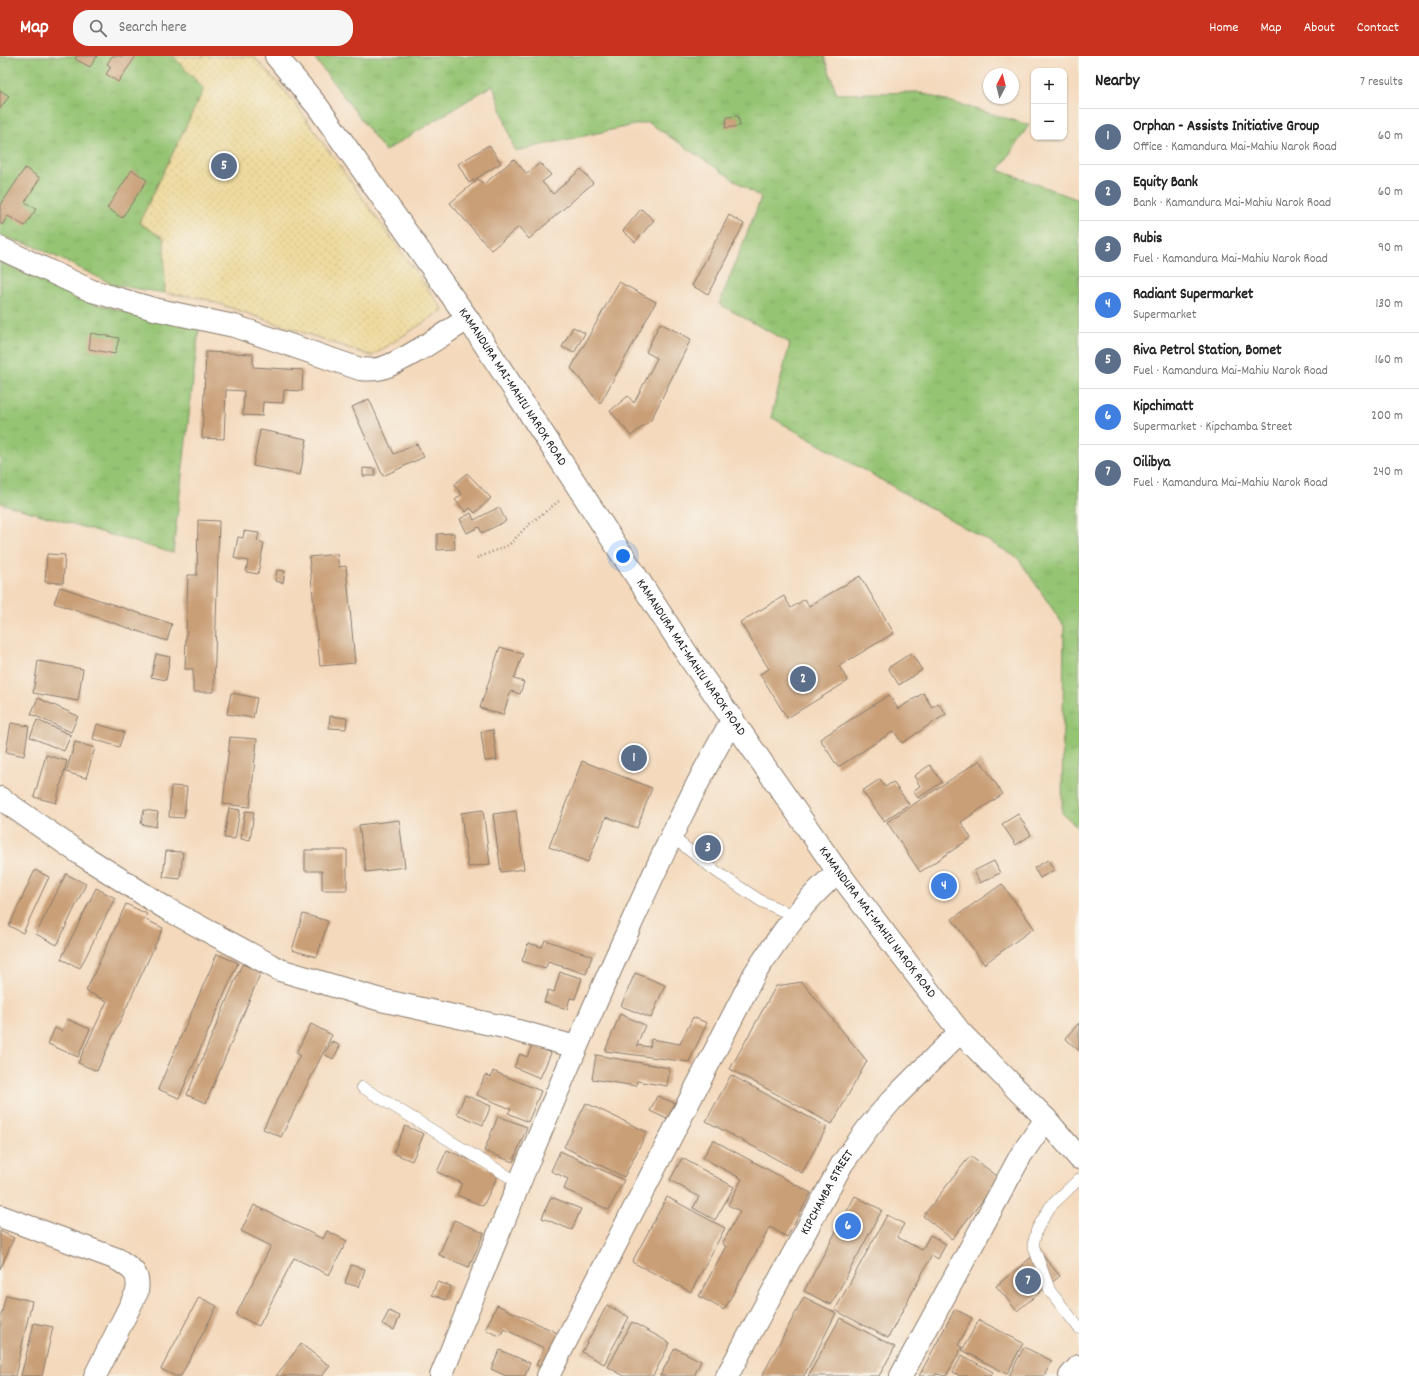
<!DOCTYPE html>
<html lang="en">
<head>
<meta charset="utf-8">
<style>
  :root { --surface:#fff; --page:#f6f6f6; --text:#222; --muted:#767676; --line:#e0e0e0; --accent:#c8321e }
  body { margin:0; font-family:Dekko,sans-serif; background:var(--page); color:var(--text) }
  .controls { position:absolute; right:12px; top:12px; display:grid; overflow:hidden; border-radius:8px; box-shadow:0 1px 3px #0004 }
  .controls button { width:36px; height:36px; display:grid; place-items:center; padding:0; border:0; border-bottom:1px solid var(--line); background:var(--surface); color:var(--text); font:20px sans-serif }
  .compass { position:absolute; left:983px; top:12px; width:36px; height:36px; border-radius:50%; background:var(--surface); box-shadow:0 1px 3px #0004; rotate:7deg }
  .you { position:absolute; left:623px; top:500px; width:14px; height:14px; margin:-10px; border:3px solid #fff; border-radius:50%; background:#1a73e8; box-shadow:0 0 0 6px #1a73e833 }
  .badge { display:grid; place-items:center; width:26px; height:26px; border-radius:50%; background:var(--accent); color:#fff; font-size:13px; font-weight:700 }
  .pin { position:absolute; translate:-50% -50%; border:2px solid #fff; box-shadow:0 1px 4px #0006 }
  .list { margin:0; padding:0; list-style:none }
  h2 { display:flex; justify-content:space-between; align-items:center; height:52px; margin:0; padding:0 16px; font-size:17px }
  h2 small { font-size:13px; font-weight:400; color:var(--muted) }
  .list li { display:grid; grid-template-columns:26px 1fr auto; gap:12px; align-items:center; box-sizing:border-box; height:56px; padding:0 16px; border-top:1px solid var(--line) }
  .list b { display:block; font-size:15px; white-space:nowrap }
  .list p { margin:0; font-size:13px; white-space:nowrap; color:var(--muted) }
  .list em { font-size:13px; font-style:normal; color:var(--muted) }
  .icon { flex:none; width:22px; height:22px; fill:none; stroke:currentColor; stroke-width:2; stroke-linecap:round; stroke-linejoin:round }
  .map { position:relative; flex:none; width:1079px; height:1320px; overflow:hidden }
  header { display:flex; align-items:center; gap:24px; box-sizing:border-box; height:56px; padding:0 20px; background:var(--accent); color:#fff }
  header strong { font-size:19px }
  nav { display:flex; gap:22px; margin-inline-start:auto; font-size:14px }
  .search { width:280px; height:36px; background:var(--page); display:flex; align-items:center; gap:10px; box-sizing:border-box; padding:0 14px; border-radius:16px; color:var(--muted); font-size:15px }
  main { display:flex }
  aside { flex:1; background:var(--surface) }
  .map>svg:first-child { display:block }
  .grass { fill:url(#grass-tufts); stroke:#587048 }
  .sand { fill:url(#sand-dots); stroke:#857b5d }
  .building { fill:#c99f77 }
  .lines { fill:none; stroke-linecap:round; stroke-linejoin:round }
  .lane-casing { stroke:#887a6c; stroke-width:12 }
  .street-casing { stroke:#887a6c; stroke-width:24 }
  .highway-casing { stroke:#887a6c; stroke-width:24 }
  .path { stroke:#887a6c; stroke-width:2.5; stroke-dasharray:1 3; stroke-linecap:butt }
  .lane { stroke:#fff; stroke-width:11 }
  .street { stroke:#fff; stroke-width:22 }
  .highway { stroke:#fff; stroke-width:22 }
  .labels { text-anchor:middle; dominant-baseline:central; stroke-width:3; stroke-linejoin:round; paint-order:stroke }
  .street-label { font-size:13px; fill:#1c1c1c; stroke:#f7f3e8 }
</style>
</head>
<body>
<header>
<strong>Map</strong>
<div class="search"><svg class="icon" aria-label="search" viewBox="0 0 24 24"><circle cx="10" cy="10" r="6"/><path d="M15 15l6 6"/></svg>Search here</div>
<nav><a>Home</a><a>Map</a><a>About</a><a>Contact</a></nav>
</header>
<main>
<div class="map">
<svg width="1079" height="1320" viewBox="0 0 1079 1320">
  <defs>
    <pattern id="grass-tufts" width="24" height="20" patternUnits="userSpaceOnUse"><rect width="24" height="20" fill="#95c473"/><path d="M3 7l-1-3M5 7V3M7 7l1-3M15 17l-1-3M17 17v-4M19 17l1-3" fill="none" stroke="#80a863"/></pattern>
    <pattern id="sand-dots" width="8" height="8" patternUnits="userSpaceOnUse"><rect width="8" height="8" fill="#eeda9e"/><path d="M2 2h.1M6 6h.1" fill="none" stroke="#ccba88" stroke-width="1.8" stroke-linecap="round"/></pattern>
  </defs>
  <rect width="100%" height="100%" fill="#f7f3e8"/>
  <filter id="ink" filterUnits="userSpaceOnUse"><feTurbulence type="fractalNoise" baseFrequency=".025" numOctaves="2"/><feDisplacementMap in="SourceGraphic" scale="8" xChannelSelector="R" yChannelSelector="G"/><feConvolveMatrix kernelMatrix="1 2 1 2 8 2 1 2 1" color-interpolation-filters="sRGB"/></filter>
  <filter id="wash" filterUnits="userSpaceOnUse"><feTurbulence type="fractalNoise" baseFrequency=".012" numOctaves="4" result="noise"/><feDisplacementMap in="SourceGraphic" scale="16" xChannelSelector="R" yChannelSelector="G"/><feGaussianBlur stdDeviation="0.9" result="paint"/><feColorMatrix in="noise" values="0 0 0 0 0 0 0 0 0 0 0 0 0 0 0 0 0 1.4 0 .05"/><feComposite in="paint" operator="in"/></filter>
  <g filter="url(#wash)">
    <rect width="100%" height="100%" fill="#f4d9bc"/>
    <path class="grass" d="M0 0H173L204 33 139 167 164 182 165 237 114 229 34 190 0 180Z
      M313 0H824L837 38 918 36 1029 69 999 114 1079 144V772L1062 757 1064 570 1018 502 771 361 790 287 719 248 761 142 648 66 515 95 493 29 385 95Z
      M0 205 92 247 199 273 173 497 0 447Z"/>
    <path class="sand" d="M173 0H253L288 38 443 254 372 300 202 242 165 237 164 182 139 167 204 33Z"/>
    <g id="blocks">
      <path class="building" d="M77 0H97L90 11 75 3Z
        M112 0H136L118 26 106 18 111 11 107 8Z
        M0 34 9 40 0 53Z
        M738 60 740 70 725 72 727 61Z
        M489 89 501 107 469 127 458 108Z
        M514 103 527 118 540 107 551 119 542 126 553 138 581 113 593 127 529 183 519 171 491 194 450 147 478 123 484 128Z
        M25 112 40 122 25 146 36 153 25 170 8 160 2 169 0 167V150Z
        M132 114 147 124 122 162 107 152Z
        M641 153 654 164 635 186 623 175Z
        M729 159 744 168 708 238 692 230Z
        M619 226 656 246 600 348 571 312Z
        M660 267 691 283 651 364 631 380 610 355 628 340 634 347 657 302 646 296Z
        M573 271 585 277 574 297 562 291Z
        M91 277 119 282 115 298 89 293Z
        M206 296 253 298V311L303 314 302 335 284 334 283 347 263 346 262 360 243 359 244 335 226 334 224 383 202 382Z
        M369 343 394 398 417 388 424 401 383 420 352 351Z
        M260 374 307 383 300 419 253 410Z
        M363 412 375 413V420H363Z
        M467 417 491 442 475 457 470 452 466 456 455 444 462 438 454 429Z
        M499 451 506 465 482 477 479 471 467 477 460 463 471 457 474 464Z
        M198 464 219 465 214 636H193V613H185L188 519H197Z
        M244 475 259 477 257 485 264 487 258 518 246 516 248 505 234 502 238 481 243 482Z
        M454 477 455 493 437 494V478Z
        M47 498 65 499 63 527 45 526Z
        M337 498 339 511 346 510 355 607 320 610 309 501Z
        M277 514 285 515 283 527 275 525Z
        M860 520 894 577 839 610 848 625 787 662 760 618 769 613 740 566 784 540 791 552 805 543 809 550Z
        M60 531 172 568 167 585 54 547Z
        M500 591 523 598 514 623 524 626 520 638 511 635 503 659 480 652Z
        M911 597 922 614 899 629 888 612Z
        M156 598 170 601 166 624 151 621Z
        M38 605 83 613 78 645 33 637Z
        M231 637 257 642 253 662 227 658Z
        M923 637 932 651 938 647 946 658 902 687 894 675 838 711 820 683 889 639 898 653Z
        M38 642 78 660 71 676 31 658Z
        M330 660 347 662 346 673 329 672Z
        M37 664 71 679 64 695 30 681Z
        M11 667 29 670 24 700 6 696Z
        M97 668 124 676 119 691 93 683Z
        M493 674 497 704 485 705 481 676Z
        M230 681 257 683 250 751 223 748Z
        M75 686 95 692 86 722 66 716Z
        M46 699 67 705 56 747 34 741Z
        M980 704 1003 738 961 766 971 782 920 816 887 766Z
        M582 705 652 732 637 772 606 761 588 806 549 791Z
        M930 709 942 726 918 742 913 735 920 730 914 720Z
        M880 723 885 731 893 726 909 748 884 765 862 735Z
        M171 730 187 731 184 762 169 761Z
        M229 752 240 754 235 783 224 782Z
        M144 754 158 756 156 771 141 768Z
        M483 754 490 808 468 811 461 757Z
        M245 755 254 756 250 784 241 783Z
        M516 755 524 813 501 816 493 758Z
        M1018 758 1031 779 1016 789 1002 768Z
        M399 764 405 811 366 816 359 769Z
        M305 794H347V834H322V815H305Z
        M166 795 183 796 180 823 163 821Z
        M1048 804 1054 814 1040 822 1034 812Z
        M994 805 1000 817 980 827 974 815Z
        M35 814 49 821 23 877 9 870Z
        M66 818 86 828 57 889 36 878Z
        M1002 828 1034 872 984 908 952 863Z
        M96 832 115 842 80 912 61 903Z
        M126 848 147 858 144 863 163 872 97 1015 78 1007 107 945 86 935Z
        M303 858 328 865 317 901 292 894Z
        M545 884 592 900 586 918 548 906 545 913 522 905 528 887 542 891Z
        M217 898 238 907 179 1042 158 1033Z
        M242 908 261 916 206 1047 187 1039Z
        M560 916 582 922 575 943 570 942 567 953 544 946 548 934 554 936Z
        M635 917 665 929 651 962 621 950Z
        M802 926 867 1005 832 1068 730 1013 776 930Z
        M620 958 645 969 637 989 650 991 651 983 680 988 693 961 707 967 689 1006 605 995Z
        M67 963 90 973 78 1001 48 988 55 972 62 975Z
        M1079 967V995L1065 982Z
        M311 968 332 979 281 1081 263 1073 300 999 296 997Z
        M332 985 340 990 333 1003 324 998Z
        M532 989 551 997 540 1022 514 1011 520 998 527 1001Z
        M596 999 670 1012 667 1030 637 1025 636 1030 592 1023Z
        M493 1015 541 1035 528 1066 508 1057 511 1053 477 1039 485 1019 491 1021Z
        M731 1019 827 1071 802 1117 706 1065Z
        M465 1039 491 1050 483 1069 457 1058Z
        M657 1040 675 1047 667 1063 650 1055Z
        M586 1047 647 1076 624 1121 564 1091Z
        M498 1060 527 1071 513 1106 484 1095Z
        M405 1070 424 1078 412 1105 393 1097Z
        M713 1084 811 1137 787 1181 770 1171 724 1254 699 1240 726 1190 722 1188 740 1155 728 1149 742 1123 703 1102Z
        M447 1094 499 1117 483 1150 457 1139 462 1127 437 1116Z
        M560 1095 624 1124 609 1154 564 1133 568 1123 551 1115Z
        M970 1100 1000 1122 952 1183 923 1160Z
        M682 1102 734 1131 715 1164 693 1152 699 1141 670 1124Z
        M855 1140 882 1154 831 1249 804 1235Z
        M551 1141 581 1153 572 1174 542 1162Z
        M667 1141 725 1172 691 1236 632 1206Z
        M254 1149 323 1183 327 1175 347 1185 329 1219 294 1202 259 1270 236 1259 271 1190 241 1175Z
        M887 1159 904 1168 897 1181 922 1194 930 1179 946 1188 938 1203 932 1199 888 1282 835 1254Z
        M454 1164 484 1177 469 1211 439 1199Z
        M0 1175 14 1182 0 1213Z
        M1039 1195 1060 1220 1017 1255 996 1230Z
        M351 1209 365 1213 359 1231 345 1227Z
        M437 1226 451 1230 446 1244 432 1239Z
        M6 1239 32 1245 15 1320H0V1264Z
        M199 1241 217 1250 181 1320H175L161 1313Z
        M804 1241 836 1257 813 1303 804 1320H762Z
        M497 1249 562 1279 546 1313 536 1309 544 1292 504 1273 500 1280 485 1274Z
        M607 1249 629 1261 604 1308 582 1296Z
        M955 1253 972 1262 958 1289 962 1291 950 1313 946 1320 936 1318 935 1320H919Z
        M389 1255 400 1260 394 1274 382 1268Z
        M840 1262 895 1291 879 1320H808Z
        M979 1264 1023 1287 1007 1318 962 1294Z
        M632 1266 670 1287 653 1320H624L608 1311Z
        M34 1267 53 1271 42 1320H21Z
        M301 1288 330 1310 322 1320H276Z
        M1024 1291 1052 1305 1044 1320H1009Z
        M675 1292 701 1305 694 1320H660Z
        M500 1294 530 1307 525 1320H506L491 1313Z
        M962 1299 993 1316 991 1320H960L953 1316Z"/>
    </g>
  </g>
  <g filter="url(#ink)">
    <use href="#blocks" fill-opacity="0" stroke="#887a6c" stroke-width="1"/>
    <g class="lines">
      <g class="lane-casing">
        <path id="lane" d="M671 780 717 816 761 845 794 860
          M362 1031 519 1127
          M1079 1123 1050 1151 1037 1173 1033 1189 1050 1235 1079 1272"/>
      </g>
      <g class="street-casing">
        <g id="street">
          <path d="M0 192 92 235 154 253 234 270 360 313C369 314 377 314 385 311 412 301 442 278 468 263"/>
          <path d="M0 742 82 799 167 853 280 914 381 944 504 971 576 991"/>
          <path d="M0 1160 117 1203C132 1213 140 1216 137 1236L95 1320"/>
          <path d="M441 1320C499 1176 557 1032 621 890 656 813 690 736 733 663"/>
          <path d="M548 1320 755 917C782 877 801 847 838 816"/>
          <path id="s1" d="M727 1320 842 1108 868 1072 891 1045 960 976"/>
          <path d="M901 1320 1021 1099 1046 1063"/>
          <path d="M1070 1320 1079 1310"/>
        </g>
      </g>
      <g class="highway-casing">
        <g id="highway">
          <path id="s2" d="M276 0 318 51 468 263 693 607 838 816 960 976 1046 1063 1079 1102"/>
        </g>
      </g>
      <path class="path" d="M477 502 509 489 527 470 559 445"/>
      <use href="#lane" class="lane"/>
      <use href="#street" class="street"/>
      <use href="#highway" class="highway"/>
    </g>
  </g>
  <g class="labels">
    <g class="street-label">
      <text stroke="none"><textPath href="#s2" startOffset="407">KAMANDURA MAI-MAHIU NAROK ROAD</textPath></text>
      <text stroke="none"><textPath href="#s2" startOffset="731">KAMANDURA MAI-MAHIU NAROK ROAD</textPath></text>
      <text stroke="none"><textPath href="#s2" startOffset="1055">KAMANDURA MAI-MAHIU NAROK ROAD</textPath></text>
      <text stroke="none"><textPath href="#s1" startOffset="209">KIPCHAMBA STREET</textPath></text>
    </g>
  </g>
</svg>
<div class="controls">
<button>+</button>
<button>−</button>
</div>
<svg class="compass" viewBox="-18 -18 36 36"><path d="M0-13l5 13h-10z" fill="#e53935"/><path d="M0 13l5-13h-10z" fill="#767676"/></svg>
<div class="you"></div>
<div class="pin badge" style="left:634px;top:702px;background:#5c6f8a">1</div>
<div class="pin badge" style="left:803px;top:623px;background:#5c6f8a">2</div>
<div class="pin badge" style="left:708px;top:792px;background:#5c6f8a">3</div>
<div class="pin badge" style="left:944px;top:830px;background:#3f7fe0">4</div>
<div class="pin badge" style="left:224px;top:110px;background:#5c6f8a">5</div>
<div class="pin badge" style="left:848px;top:1170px;background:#3f7fe0">6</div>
<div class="pin badge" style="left:1028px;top:1225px;background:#5c6f8a">7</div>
</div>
<aside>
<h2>Nearby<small>7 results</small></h2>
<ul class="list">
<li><span class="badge" style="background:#5c6f8a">1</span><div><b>Orphan - Assists Initiative Group</b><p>Office · Kamandura Mai-Mahiu Narok Road</p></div><em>60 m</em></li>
<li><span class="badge" style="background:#5c6f8a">2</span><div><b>Equity Bank</b><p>Bank · Kamandura Mai-Mahiu Narok Road</p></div><em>60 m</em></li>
<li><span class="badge" style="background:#5c6f8a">3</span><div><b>Rubis</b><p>Fuel · Kamandura Mai-Mahiu Narok Road</p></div><em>90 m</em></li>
<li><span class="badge" style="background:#3f7fe0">4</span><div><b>Radiant Supermarket</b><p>Supermarket</p></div><em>130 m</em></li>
<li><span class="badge" style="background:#5c6f8a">5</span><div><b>Riva Petrol Station, Bomet</b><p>Fuel · Kamandura Mai-Mahiu Narok Road</p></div><em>160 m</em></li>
<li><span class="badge" style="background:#3f7fe0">6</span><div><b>Kipchimatt</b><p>Supermarket · Kipchamba Street</p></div><em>200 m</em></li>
<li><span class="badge" style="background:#5c6f8a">7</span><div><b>Oilibya</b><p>Fuel · Kamandura Mai-Mahiu Narok Road</p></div><em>240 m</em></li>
</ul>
</aside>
</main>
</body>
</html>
